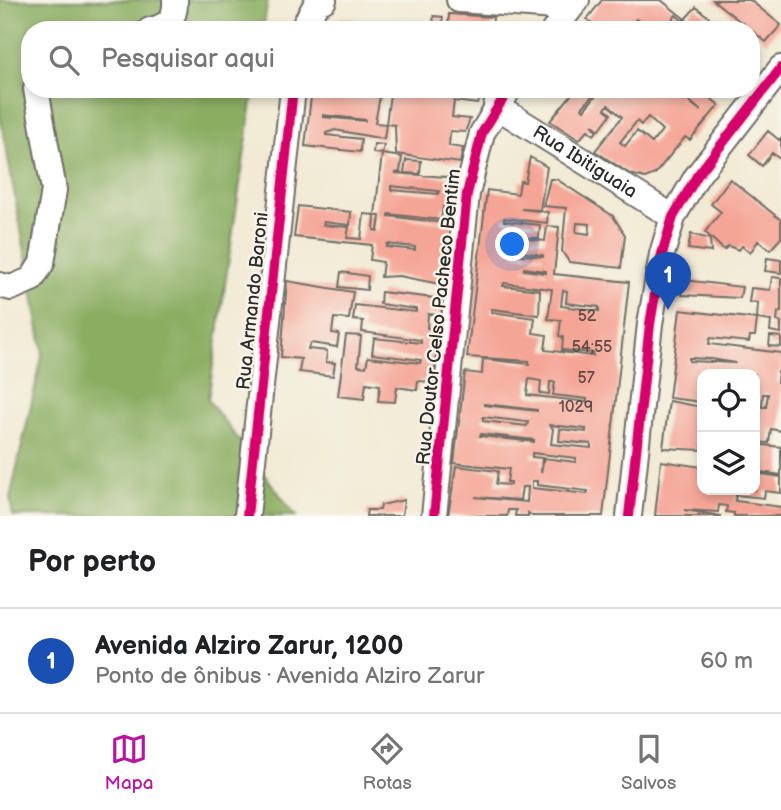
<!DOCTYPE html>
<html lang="pt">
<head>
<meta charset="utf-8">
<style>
  :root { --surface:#fff; --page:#f2f2f2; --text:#202124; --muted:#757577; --line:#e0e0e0; --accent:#b5179e }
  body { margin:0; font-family:"Balsamiq Sans",sans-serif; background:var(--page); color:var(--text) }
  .controls { position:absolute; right:21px; bottom:21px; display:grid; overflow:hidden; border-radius:14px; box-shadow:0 4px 10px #0003 }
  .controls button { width:63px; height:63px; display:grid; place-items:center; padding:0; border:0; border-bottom:2px solid var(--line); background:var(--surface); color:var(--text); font:35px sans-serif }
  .you { position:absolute; left:513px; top:245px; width:24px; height:24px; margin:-18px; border:5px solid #fff; border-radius:50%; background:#1a73e8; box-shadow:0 0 0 10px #1a73e833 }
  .badge { display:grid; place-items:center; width:46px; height:46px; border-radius:50%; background:var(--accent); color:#fff; font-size:23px; font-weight:700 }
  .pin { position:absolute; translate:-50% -58px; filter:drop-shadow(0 2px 4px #0008) }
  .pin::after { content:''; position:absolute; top:37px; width:24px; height:21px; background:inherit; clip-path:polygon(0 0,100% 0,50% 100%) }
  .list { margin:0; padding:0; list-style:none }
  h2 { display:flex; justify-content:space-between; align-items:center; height:91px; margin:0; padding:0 28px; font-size:30px }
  h2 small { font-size:23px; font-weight:400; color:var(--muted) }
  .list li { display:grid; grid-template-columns:46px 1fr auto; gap:21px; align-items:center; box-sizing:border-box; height:105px; padding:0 28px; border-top:2px solid var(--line) }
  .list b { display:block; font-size:26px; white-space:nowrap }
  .list p { margin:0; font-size:23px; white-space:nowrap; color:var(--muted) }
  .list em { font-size:23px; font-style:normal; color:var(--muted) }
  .icon { flex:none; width:38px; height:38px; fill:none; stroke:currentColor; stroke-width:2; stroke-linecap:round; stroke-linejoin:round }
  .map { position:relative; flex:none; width:781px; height:516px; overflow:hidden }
  .search { position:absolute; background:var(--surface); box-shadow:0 4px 10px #0003; left:21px; right:21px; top:21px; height:77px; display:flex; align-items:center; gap:18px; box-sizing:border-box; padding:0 24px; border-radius:28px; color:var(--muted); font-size:26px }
  .sheet { height:196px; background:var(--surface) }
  nav { display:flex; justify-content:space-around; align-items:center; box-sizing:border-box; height:98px; border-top:2px solid var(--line); background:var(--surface); font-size:19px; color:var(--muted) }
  nav a { display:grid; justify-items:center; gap:4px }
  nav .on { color:var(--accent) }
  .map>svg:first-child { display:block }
  .forest { fill:#8aad62; stroke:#5a6c46; stroke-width:2 }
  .building { fill:#f5a596; fill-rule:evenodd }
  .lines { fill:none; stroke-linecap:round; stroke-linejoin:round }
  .minor-casing { stroke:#716e66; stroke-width:28 }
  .minor { stroke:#fff; stroke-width:24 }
  .cycleway-casing { stroke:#f7f3e8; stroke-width:15 }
  .cycleway { stroke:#d6006c; stroke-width:10 }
  .labels { text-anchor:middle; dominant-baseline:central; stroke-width:5; stroke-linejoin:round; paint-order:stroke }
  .number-label { font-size:16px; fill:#5e4a46 }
  .street-label { font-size:19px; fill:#2b2b2b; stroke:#f7f3e8 }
</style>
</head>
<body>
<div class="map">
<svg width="781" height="516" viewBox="0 0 781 516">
  <rect width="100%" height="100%" fill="#f7f3e8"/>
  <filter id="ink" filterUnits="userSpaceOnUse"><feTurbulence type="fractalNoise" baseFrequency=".0143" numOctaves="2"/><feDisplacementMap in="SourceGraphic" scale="14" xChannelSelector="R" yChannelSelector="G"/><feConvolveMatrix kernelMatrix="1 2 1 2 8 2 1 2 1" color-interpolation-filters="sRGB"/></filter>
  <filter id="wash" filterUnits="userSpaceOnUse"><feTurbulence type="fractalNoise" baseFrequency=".00686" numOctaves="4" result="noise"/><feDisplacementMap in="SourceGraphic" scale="28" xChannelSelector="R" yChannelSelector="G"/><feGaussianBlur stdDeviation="1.57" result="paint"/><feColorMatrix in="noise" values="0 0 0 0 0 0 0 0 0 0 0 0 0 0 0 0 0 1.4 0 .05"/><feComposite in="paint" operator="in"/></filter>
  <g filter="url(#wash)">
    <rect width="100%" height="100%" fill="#f2ead4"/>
    <path class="forest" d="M0 0H268L263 30H30V89H254L208 400 296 516H13L10 498 43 352 0 114Z"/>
    <g id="blocks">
      <path class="building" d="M602 0H661L685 19 683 21 676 15 669 24 675 30H650L636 19 627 30H592L595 26 587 19Z
        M713 0H750L781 25 766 42Z
        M696 7 725 30H703L707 25 700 20 695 27 685 19Z
        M449 14 493 17 492 30H448Z
        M434 16 443 17 441 30H432Z
        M340 18 354 20 355 30H338Z
        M387 24 402 26V30H387Z
        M312 89 380 96 375 123 386 124 390 94 379 92V89H488L477 104 454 101 452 117 470 119 465 132 450 131 449 146 463 148 460 163 396 154 395 125 386 124 384 139 335 130 326 133V135L361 139 360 152 305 146ZM323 115 365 120V121L323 117Z
        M576 89H598L582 108 584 110 601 89H673L701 111 676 89H699L719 105 690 140 685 137 655 174 645 178 630 174 595 151 622 117 608 105 605 109 611 114 599 130 592 124 597 131 594 135 588 130 579 140 550 121ZM648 117 662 130 652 143 637 131 625 146 620 142 637 121 641 125Z
        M768 131 779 140 781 138V160L772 153 762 166 749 155Z
        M374 144 384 145 382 154 373 153Z
        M382 154 402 157 400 172 395 173 458 178 454 209 443 207 441 220 389 214V216L453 224 445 285 399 276 381 277 383 262 370 260 372 245 294 237 298 206 351 212 350 225 324 222 323 225 349 227 347 238 361 239 364 214 375 215 374 230 378 231 380 216 375 215ZM391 186 439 191 438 194 391 190ZM387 244 415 247V250L387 247Z
        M530 157 547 167 540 210 521 209 548 212 547 223 504 218V221L540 225 539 238 508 237 545 241 547 226 559 227 554 274 629 282 603 516H532L528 513V516H515L516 510H508L507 516H448L456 466 498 471 496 484 511 485V482H507L509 469 454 463 465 372 482 374 483 359 529 364V361L467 357 487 190 518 194 520 181 525 182ZM514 251 543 255V257L514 254ZM524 268 546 271V273L524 270ZM504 283 552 289 548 319 561 320 559 336 563 337 562 350 593 353V356L545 350 547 335 533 333 535 318 491 312V309L539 315 540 290 503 286ZM563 290 567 291 566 303 599 307V311L561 306ZM529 379 541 381 540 393 549 394 550 382H555L553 395 587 399V402L527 395ZM484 404 537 410V411L484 405ZM483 417 528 422 527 426 483 421ZM550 425 586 429V432L560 429 559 441 591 444V448L551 444 553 429ZM481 434 534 440V442L480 436ZM532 453 576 458V462L544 458 541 473 542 458 532 457ZM532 481H537V485L588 491 587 494 532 488ZM522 487H528L527 502 475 497 520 500Z
        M406 160 421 161 420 174 404 173Z
        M550 179H556L613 216 625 235 621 268 569 262 562 251 566 208 543 206ZM577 223 590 224 589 234 576 232Z
        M730 179 781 220V238L770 250 758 241 750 253 742 246 739 250 728 246 724 250 705 232 721 212 711 204Z
        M691 234 710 239 711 252 688 249Z
        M767 258 781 260V273L765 271Z
        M341 272 368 276 367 290 339 287Z
        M772 277 781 278V312H778L777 321 781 322V333L770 331 771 321 757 319 758 303 749 302 751 288 770 290Z
        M684 280 742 287 740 298 682 295Z
        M287 281 353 292 349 319 334 318 332 333 339 334 337 347 311 343 309 346 308 349 327 351 326 362 335 363 333 376 299 372 301 359 281 357Z
        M381 292 443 299 441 315 428 314 427 328 439 330 433 382 418 381 417 390 397 387 395 402 378 401 380 385 366 383 364 399 338 396 346 335 361 336 358 366 366 367 368 357 420 363 421 360 372 354 374 338 421 343V340L362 332 363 321 353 320 355 305 416 312V309L380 304Z
        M680 310 757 319 755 336H750L749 342 710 338 709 344 781 353V372H778L777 382 781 383V431L771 429 769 443 755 442V374H702V387L697 389H702V402L669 398ZM689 358 711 359 736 363 689 361ZM763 394H768L766 407H762Z
        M770 336 781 337V347L769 346Z
        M669 401 702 407V450L663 448Z
        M755 444 781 447V475L755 471Z
        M661 461 702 467V490H755V473L781 477V493L765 491 764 498 736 495 735 501 781 507V516H734V513L726 512 727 506 719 505 718 512 684 510 721 516H655Z
        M404 500 402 516H366L367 510H380L381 505Z"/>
    </g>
  </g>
  <g filter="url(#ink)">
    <use href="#blocks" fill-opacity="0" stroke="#716e66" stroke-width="2"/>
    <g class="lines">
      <g class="minor-casing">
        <g id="minor">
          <path d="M459 0 570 8"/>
          <path d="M150 30C168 26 176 19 175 0"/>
          <path d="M302 30 316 4 324 0"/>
          <path d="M554 30 577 0"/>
          <path id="s1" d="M496 106 673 217"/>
          <path d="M0 285 11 288 32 279 42 263 54 190 36 89"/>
          <path d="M247 516 293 89"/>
          <path d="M434 516 467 194 482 133 509 89"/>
          <path d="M629 516 650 324 662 254 673 217 697 176 781 68"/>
        </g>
      </g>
      <use href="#minor" class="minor"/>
      <g class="cycleway-casing">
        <path id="cycleway" d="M247 516 293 89
          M434 516 467 194 482 133 509 89
          M629 516 650 324 662 254 673 217 697 176 781 68"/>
      </g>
      <use href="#cycleway" class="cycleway"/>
    </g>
  </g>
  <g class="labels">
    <g class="number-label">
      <text x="587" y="316">52</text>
      <text x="592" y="347">54;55</text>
      <text x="586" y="378">57</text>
      <text x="576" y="407">1029</text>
    </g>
    <g class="street-label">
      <text stroke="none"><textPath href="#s1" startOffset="105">Rua Ibitiguaia</textPath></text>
      <text transform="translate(253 301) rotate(-84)">Rua Armando Baroni</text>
      <text transform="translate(439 317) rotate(-84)">Rua Doutor Celso Pacheco Bentim</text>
    </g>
  </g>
</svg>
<div class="controls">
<button><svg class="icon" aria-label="locate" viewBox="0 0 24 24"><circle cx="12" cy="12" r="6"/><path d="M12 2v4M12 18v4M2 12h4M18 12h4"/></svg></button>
<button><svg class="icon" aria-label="layers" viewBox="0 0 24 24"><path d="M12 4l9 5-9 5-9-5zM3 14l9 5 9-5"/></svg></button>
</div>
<div class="you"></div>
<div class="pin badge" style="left:668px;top:310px;background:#1a4fb4">1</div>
<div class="search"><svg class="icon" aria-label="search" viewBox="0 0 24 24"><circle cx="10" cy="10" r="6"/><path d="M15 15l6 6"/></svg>Pesquisar aqui</div>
</div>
<section class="sheet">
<h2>Por perto<small></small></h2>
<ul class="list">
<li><span class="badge" style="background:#1a4fb4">1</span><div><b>Avenida Alziro Zarur, 1200</b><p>Ponto de ônibus · Avenida Alziro Zarur</p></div><em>60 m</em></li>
</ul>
</section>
<nav>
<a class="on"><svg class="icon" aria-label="map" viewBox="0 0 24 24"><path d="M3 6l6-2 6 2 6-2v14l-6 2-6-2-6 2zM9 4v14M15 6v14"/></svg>Mapa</a>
<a><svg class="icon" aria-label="directions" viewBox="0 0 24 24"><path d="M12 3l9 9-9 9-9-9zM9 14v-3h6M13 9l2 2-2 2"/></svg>Rotas</a>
<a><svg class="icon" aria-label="saved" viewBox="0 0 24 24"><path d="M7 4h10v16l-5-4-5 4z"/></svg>Salvos</a>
</nav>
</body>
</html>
